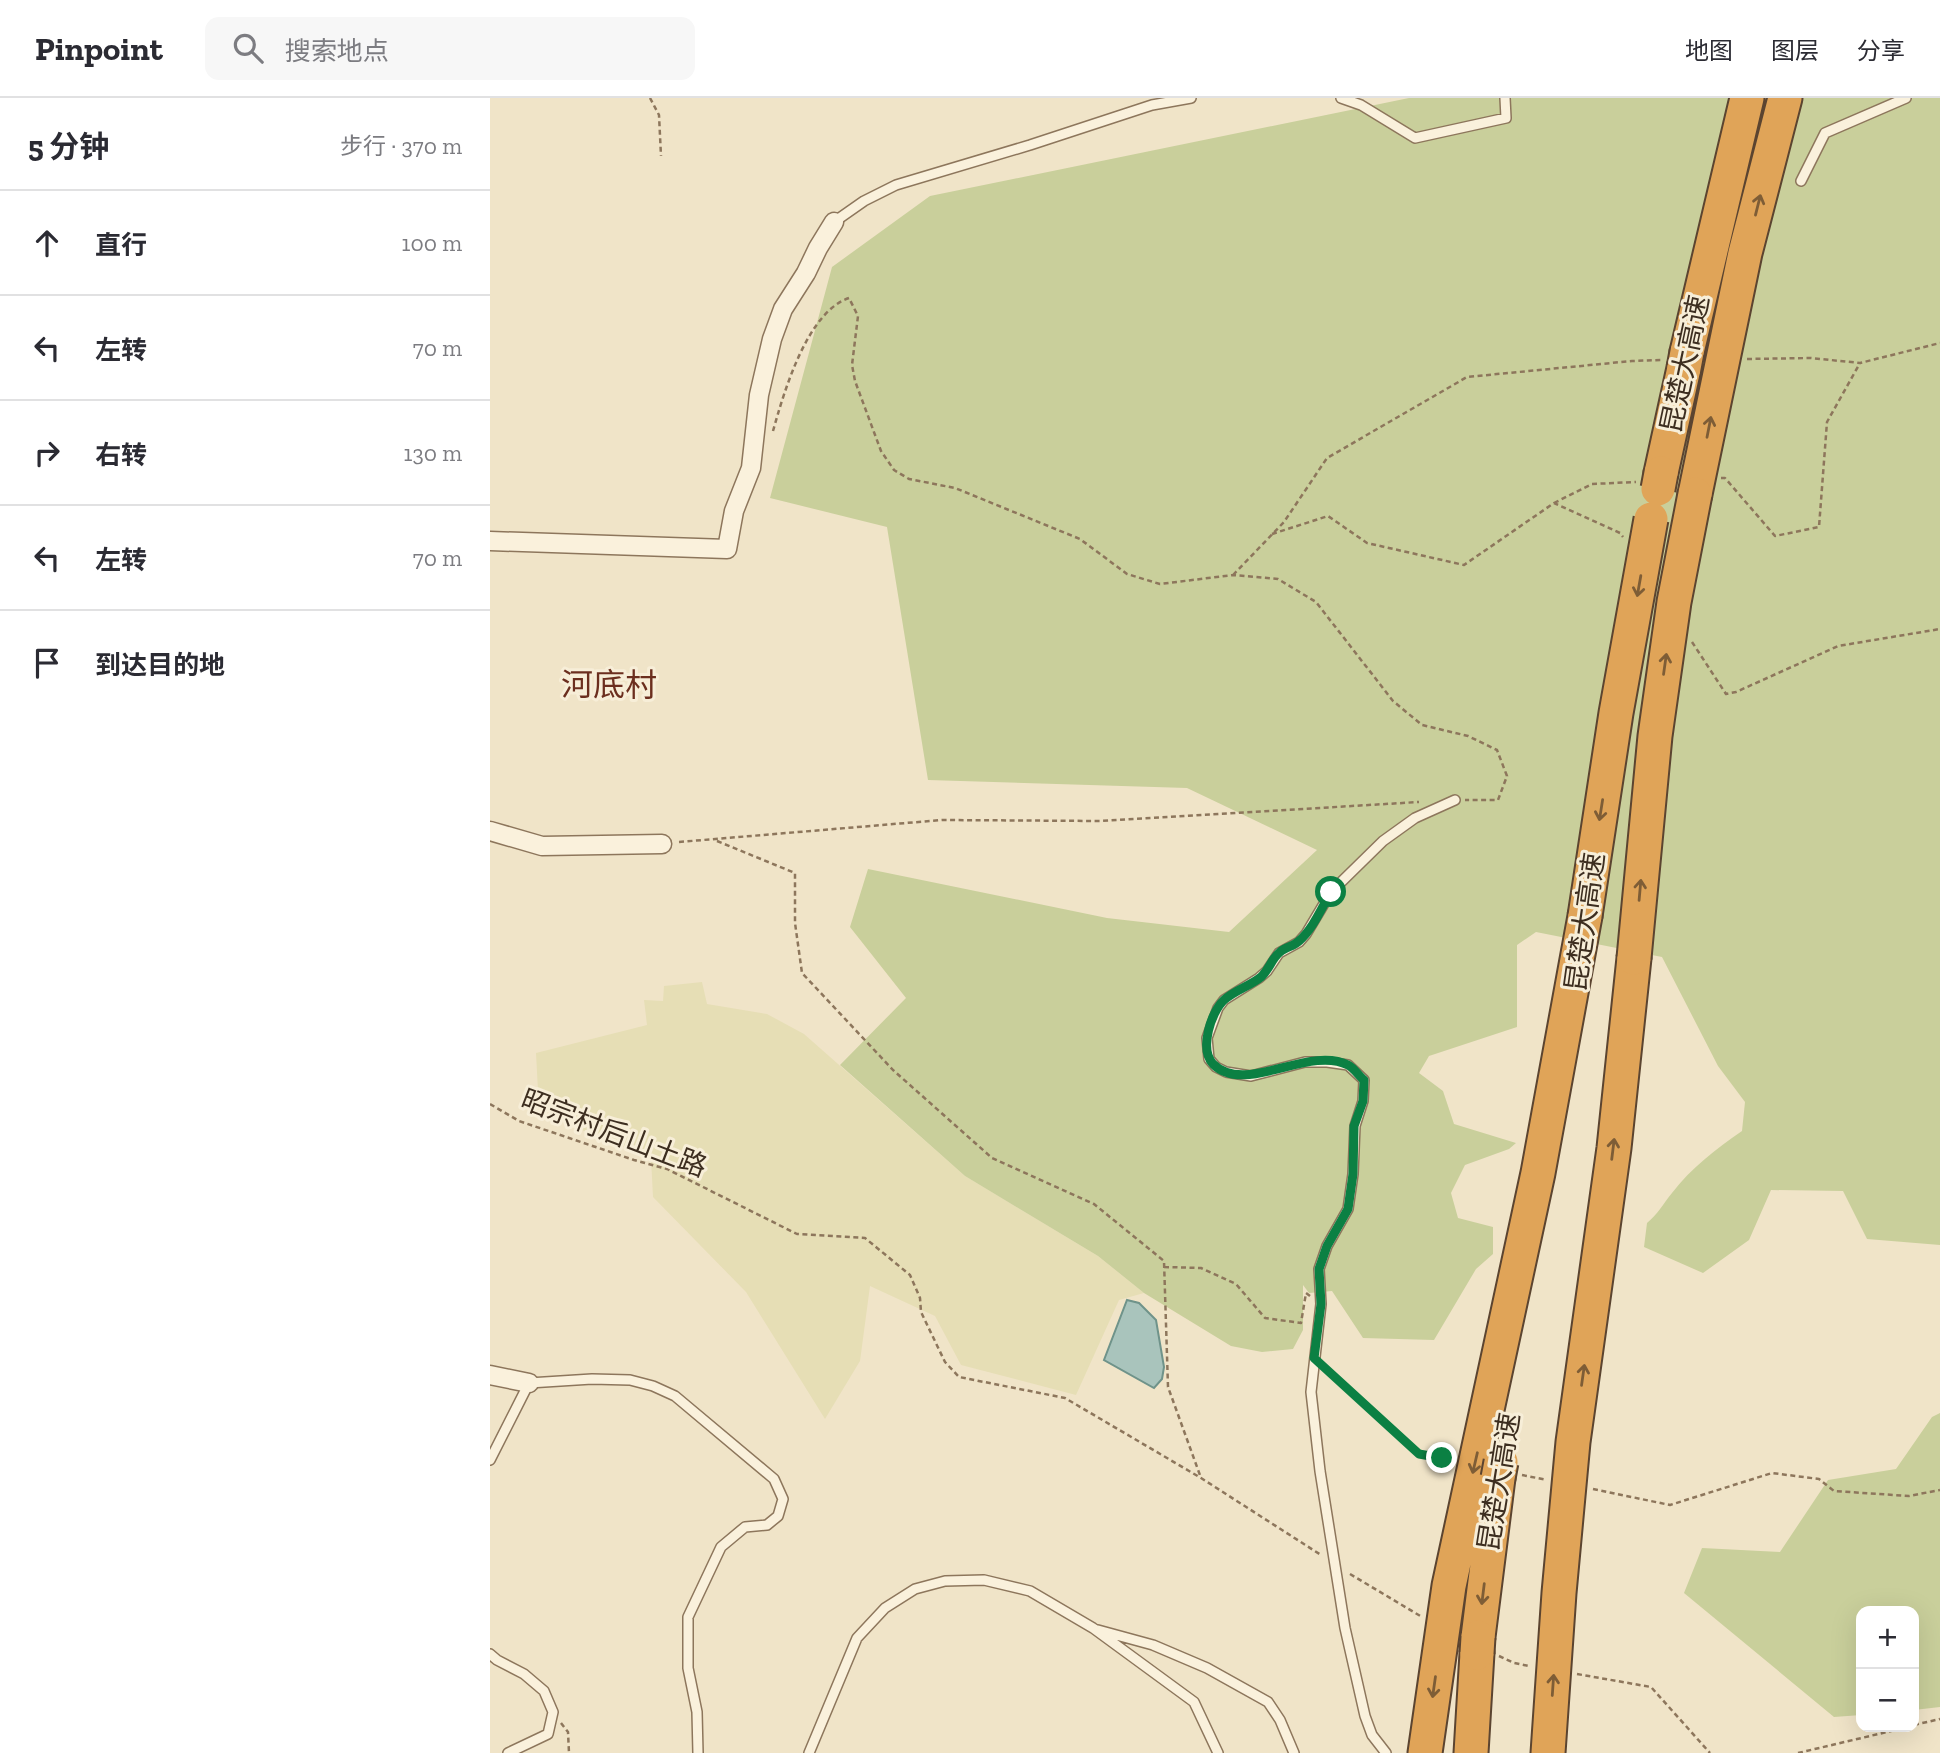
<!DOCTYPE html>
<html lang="zh">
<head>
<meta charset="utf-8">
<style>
  :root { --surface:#fff; --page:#f7f7f7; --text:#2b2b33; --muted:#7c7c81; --line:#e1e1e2 }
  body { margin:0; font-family:"Zilla Slab","Noto Sans SC",serif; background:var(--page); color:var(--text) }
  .controls { position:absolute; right:21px; bottom:21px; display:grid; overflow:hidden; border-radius:14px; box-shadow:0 7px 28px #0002 }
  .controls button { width:63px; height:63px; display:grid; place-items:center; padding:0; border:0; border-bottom:2px solid var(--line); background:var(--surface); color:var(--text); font:35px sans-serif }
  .stop { position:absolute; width:21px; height:21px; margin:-16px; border:5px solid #0b8043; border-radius:50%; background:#fff }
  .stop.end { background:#0b8043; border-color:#fff; box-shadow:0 2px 7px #0008 }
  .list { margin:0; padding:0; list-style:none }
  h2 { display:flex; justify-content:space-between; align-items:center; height:91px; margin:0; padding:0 28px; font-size:30px }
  h2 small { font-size:23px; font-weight:400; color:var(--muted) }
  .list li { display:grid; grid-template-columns:46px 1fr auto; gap:21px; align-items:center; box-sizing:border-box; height:105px; padding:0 28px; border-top:2px solid var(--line) }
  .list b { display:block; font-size:26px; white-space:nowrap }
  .list em { font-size:23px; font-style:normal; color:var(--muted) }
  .icon { flex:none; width:38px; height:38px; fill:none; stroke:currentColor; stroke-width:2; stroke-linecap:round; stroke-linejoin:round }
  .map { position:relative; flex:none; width:1450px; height:1655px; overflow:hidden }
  header { display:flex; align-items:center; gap:42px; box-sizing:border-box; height:98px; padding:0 35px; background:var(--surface); border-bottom:2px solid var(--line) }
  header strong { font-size:33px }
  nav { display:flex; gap:38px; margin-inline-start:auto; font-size:24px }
  .search { width:490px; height:63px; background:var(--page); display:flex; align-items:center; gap:18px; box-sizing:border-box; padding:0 24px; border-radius:14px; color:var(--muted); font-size:26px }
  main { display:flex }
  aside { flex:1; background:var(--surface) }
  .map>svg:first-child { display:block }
  .farmland { fill:#e6deb5 }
  .green { fill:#c9cf9b }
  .water { fill:#a9c4bc; stroke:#6f938a; stroke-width:2 }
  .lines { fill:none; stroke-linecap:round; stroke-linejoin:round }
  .service-casing { stroke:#8d765c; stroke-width:12 }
  .minor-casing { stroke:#8d765c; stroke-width:21 }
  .motorway-casing { stroke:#5b4430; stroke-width:37 }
  .path { stroke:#8d765c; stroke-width:2.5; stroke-dasharray:5 3.5; stroke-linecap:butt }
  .service { stroke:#faf1dc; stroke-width:9 }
  .minor { stroke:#faf1dc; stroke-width:18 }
  .motorway { stroke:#e0a458; stroke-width:33 }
  .motorway-bridge-casing { stroke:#5b4430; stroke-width:37; stroke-linecap:butt }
  .motorway-bridge { stroke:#e0a458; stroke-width:33 }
  .oneway { stroke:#7e5d36 }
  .route { stroke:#0b8043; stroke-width:9 }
  .labels { text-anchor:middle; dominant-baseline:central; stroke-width:6; stroke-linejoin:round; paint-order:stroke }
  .street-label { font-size:28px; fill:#3d2e20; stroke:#f7eed8 }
  .quarter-label { font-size:32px; fill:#6b2e1e; stroke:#f7eed8 }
</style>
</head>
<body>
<header>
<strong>Pinpoint</strong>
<div class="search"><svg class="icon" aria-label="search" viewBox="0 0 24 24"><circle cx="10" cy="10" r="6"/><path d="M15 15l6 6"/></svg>搜索地点</div>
<nav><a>地图</a><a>图层</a><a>分享</a></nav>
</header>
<main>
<aside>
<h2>5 分钟<small>步行 · 370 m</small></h2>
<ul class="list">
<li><svg class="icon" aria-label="ahead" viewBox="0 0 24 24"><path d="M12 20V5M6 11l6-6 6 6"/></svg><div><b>直行</b></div><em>100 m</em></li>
<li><svg class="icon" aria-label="left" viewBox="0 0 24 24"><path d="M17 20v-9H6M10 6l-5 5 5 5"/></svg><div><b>左转</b></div><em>70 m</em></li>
<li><svg class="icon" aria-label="right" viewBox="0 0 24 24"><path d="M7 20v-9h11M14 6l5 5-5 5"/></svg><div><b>右转</b></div><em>130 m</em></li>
<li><svg class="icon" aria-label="left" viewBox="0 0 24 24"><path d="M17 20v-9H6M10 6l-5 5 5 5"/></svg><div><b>左转</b></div><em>70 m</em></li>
<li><svg class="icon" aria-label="arrive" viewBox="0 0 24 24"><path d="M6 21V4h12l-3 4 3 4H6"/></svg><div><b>到达目的地</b></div></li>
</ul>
</aside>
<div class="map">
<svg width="1450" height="1655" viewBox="0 0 1450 1655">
  <rect width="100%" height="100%" fill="#f0e4c8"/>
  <path class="farmland" d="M212 884 217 906 277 916 314 936 475 1078 608 1158 654 1195 629 1202 586 1297 471 1267 445 1218 380 1188 370 1263 335 1321 256 1194 163 1099 161 1060 77 1026 48 993 46 955 157 927 154 902 173 903 174 888Z"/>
  <path class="green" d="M919 0H1450V1147L1377 1141 1353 1093 1281 1092 1259 1142 1213 1175 1154 1149 1157 1125C1168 1116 1173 1106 1182 1095 1201 1070 1226 1051 1252 1033L1255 1004 1228 968 1172 859 1046 834 1027 847V929L939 958 929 975 953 993 964 1026 1026 1045 1019 1051 975 1067 961 1095 968 1120 1003 1129V1156L986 1171 944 1242 873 1240 842 1193 819 1195 813 1187V1232L803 1251 772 1254 741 1248 654 1195 608 1158 475 1078 350 967 416 900 360 829 378 771 617 820 739 834 827 752 697 690 438 682 397 429 280 400 342 169 440 98Z
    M1450 1315V1609L1424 1612V1513H1371V1617L1344 1619 1194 1495 1212 1450 1290 1454 1338 1382 1406 1371 1442 1319Z"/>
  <path class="water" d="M637 1202 649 1205 666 1222 674 1269 672 1281 664 1290 614 1262Z"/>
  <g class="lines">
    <g class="service-casing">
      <path id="service" d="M851 0 871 7 925 40 1016 20 1015 0
        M1311 83 1335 35 1416 0
        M344 124 374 103 406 87 540 47 662 7 701 0
        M0 1362 39 1285 102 1281 140 1282 163 1288 185 1298 284 1381 293 1401 288 1418 277 1427 255 1429 231 1449 198 1519V1570L207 1614 208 1655
        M608 1532 663 1547 717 1570 778 1604 790 1622 804 1655
        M0 1556 7 1562 34 1576 54 1593 63 1614 58 1636 18 1655
        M319 1655 367 1540 395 1510 425 1491 455 1483 494 1482 540 1493 603 1530 704 1604 728 1655
        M896 1655 882 1637 875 1618 855 1530 830 1373 821 1294 831 1206 829 1171 837 1148 858 1111 863 1076 865 1028 873 1003 874 982 858 967 837 964H815L761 978 736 974 726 969 719 961 717 940 728 910 734 902 769 880 777 873 789 855 809 844 816 836 841 794 893 743 925 720 965 702"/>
    </g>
    <g class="minor-casing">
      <path id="minor" d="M0 443 237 451 244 413 261 370 269 297 282 241 293 211 316 175 328 150 344 124
        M0 733 52 748 172 746
        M0 1277 39 1285"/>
    </g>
    <g class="motorway-casing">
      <path id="motorway" d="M1197 254 1257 0
        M1171 375 1194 270
        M1205 396 1255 155 1295 0
        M988 1539 1008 1380
        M935 1655 959 1488 1048 1075 1095 818
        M981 1655 987 1555
        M1058 1655 1069 1495 1083 1344 1124 1050 1144 860"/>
    </g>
    <path class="path" d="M160 0 169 17 171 58
      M1257 261 1321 260 1370 265 1450 245
      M283 333C294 294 317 214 359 200L368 218 362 267 365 283 391 353 404 372 419 381 465 390 590 441 637 476 670 486 743 477 788 481 826 504 903 603 932 627 978 638 1007 652 1017 678 1008 702H975
      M1231 380H1235L1285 438 1329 429 1337 324 1370 265
      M1064 405 1102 386 1146 384
      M782 436 838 418 877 445 974 467 1064 405 1130 435 1133 439
      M743 477 794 424 837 360 977 279 1142 263 1171 262
      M1202 544 1236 596 1246 594 1348 548 1450 531
      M227 743 305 775V825L312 875 403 972 502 1060 604 1106 674 1163 678 1289 711 1380
      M189 744 452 722 610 723 929 704
      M0 1006 29 1023 144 1062 177 1071 307 1136 375 1140 420 1177 430 1200 431 1214 455 1264 469 1279 575 1300 711 1380 831 1457
      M674 1169 711 1170 746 1186 775 1220 811 1225 816 1195 820 1198
      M836 1272 929 1356 961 1362
      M1032 1377 1057 1382
      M1103 1391 1180 1407 1282 1375 1329 1381 1344 1393 1419 1398 1450 1392
      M860 1476 932 1519
      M1009 1558 1024 1565 1039 1568
      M1087 1576 1161 1589 1220 1655
      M71 1625 78 1634 79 1655
      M1424 1627 1450 1621
      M1308 1655 1418 1629"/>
    <use href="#service" class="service"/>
    <use href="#minor" class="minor"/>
    <use href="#motorway" class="motorway"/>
    <g class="motorway-bridge-casing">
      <path id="motorway-bridge" d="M1194 270 1197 254
        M1168 391 1171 375
        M1095 818 1126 615 1161 421
        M1144 860 1165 638 1184 504 1205 396
        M1008 1380 1011 1364
        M987 1555 988 1539"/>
    </g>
    <use href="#motorway-bridge" class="motorway-bridge"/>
  </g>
  <defs><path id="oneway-shaft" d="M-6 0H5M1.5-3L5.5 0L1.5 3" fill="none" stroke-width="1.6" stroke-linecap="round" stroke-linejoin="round" transform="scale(1.75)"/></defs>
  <g class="oneway">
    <use href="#oneway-shaft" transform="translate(1268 107) rotate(-76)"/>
    <use href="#oneway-shaft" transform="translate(1219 329) rotate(-79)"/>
    <use href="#oneway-shaft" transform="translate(1149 488) rotate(100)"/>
    <use href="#oneway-shaft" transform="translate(1175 566) rotate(-82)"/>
    <use href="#oneway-shaft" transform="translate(1111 712) rotate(99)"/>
    <use href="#oneway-shaft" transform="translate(1150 792) rotate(-85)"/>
    <use href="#oneway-shaft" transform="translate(1123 1051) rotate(-83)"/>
    <use href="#oneway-shaft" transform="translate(1093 1277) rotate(-82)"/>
    <use href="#oneway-shaft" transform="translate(985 1365) rotate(103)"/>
    <use href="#oneway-shaft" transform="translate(993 1496) rotate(97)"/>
    <use href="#oneway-shaft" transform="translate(1063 1587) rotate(-86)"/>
    <use href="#oneway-shaft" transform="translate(944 1589) rotate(98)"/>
  </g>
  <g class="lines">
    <path class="route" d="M841 794C832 809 823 831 809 843 804 848 796 849 790 854 782 860 779 872 771 879 760 888 745 892 734 902 721 914 709 951 723 966 755 998 818 947 858 967 864 970 869 978 874 982L873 1003 864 1028 863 1076 858 1111 837 1148 829 1171 831 1206 824 1260 929 1356 952 1360"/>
  </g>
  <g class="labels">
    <g class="street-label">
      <text transform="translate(1195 266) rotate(-78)">昆楚大高速</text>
      <text transform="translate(1095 824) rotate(-82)">昆楚大高速</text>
      <text transform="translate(124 1035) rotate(21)">昭宗村后山土路</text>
      <text transform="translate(1009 1384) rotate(-81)">昆楚大高速</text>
    </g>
    <g class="quarter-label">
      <text x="119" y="587">河底村</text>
    </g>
  </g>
</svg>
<div class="controls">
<button>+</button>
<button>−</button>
</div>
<div class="stop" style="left:841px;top:794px"></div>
<div class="stop end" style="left:952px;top:1360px"></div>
</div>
</main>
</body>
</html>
